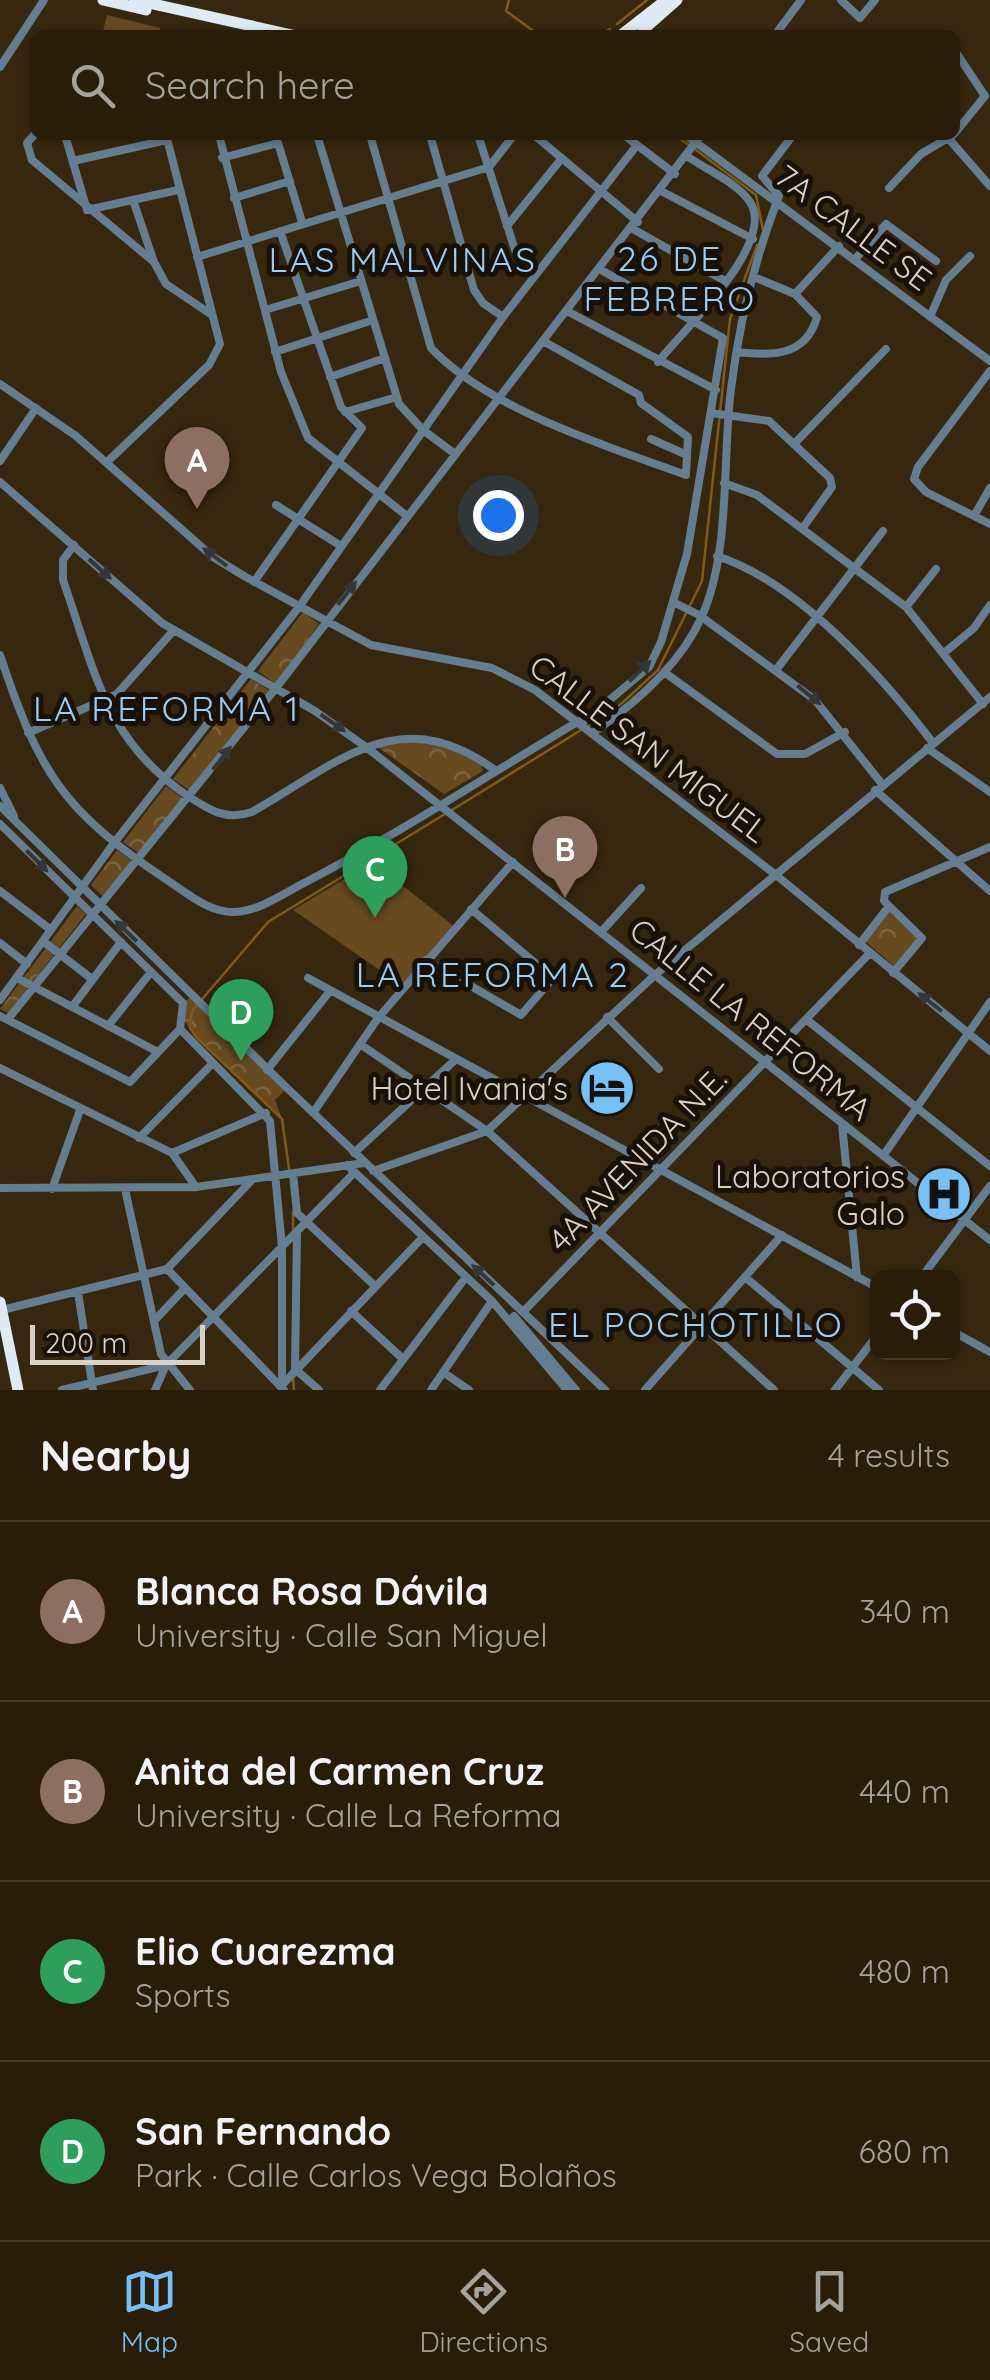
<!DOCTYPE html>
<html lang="en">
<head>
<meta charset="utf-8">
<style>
  :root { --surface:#291d0a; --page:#352a18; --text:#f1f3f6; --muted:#a5a29c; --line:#453b2b; --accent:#76c0f7 }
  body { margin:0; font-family:Quicksand,sans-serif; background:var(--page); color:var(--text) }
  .controls { position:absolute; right:30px; bottom:30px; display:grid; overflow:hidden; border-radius:15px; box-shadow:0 2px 8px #0004 }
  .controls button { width:90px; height:90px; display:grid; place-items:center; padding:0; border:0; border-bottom:2px solid var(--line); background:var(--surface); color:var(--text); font:50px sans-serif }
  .scale { position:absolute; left:30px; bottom:25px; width:175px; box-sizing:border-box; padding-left:10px; border:5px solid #dbd1c3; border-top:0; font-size:28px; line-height:35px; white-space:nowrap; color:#dbd1c3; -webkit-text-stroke:8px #191107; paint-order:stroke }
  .you { position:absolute; left:498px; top:515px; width:35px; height:35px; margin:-25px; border:8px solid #fff; border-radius:50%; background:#1a73e8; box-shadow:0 0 0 15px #1a73e833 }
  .badge { display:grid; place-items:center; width:65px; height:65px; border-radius:50%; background:var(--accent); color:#fff; font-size:32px; font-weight:700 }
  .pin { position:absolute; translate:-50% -82px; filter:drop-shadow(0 2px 5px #0008) }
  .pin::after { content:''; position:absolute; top:52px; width:35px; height:30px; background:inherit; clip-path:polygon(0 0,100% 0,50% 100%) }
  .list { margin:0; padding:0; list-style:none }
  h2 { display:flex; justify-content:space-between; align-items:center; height:130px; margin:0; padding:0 40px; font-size:42px }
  h2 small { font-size:32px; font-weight:400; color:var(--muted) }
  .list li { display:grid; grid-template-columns:65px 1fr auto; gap:30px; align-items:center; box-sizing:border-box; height:180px; padding:0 40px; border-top:2px solid var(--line) }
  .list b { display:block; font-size:38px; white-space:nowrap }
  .list p { margin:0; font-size:32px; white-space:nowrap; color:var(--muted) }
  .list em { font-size:32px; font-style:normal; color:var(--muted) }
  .icon { flex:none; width:55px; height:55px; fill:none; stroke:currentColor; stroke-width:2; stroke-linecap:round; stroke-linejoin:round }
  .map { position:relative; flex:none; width:990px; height:1390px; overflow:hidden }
  .search { position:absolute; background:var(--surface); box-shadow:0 2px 8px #0004; left:30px; right:30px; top:30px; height:110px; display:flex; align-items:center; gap:25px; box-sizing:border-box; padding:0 35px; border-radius:15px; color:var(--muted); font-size:38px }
  .sheet { height:850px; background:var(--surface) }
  nav { display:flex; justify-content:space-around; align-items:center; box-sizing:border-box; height:140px; border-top:2px solid var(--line); background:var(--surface); font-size:28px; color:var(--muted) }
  nav a { display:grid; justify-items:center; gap:5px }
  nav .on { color:var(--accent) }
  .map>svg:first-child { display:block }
  .grass { fill:#674a20 }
  .forest { fill:url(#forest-crowns) }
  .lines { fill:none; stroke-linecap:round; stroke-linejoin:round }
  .stream { stroke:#815a1a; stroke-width:2.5 }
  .minor { stroke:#647d90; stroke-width:8 }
  .highway { stroke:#deeaf4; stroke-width:11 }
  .oneway { fill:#333737 }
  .labels { text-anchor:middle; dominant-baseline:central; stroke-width:10; stroke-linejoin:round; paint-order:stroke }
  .street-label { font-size:32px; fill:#dbd1c3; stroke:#191107 }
  .poi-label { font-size:32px; fill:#dbd1c3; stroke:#191107; text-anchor:end }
  .neighbourhood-label { font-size:35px; letter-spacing:2.5px; fill:#99cef7; stroke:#191107 }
</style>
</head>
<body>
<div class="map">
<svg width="990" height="1390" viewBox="0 0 990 1390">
  <defs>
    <pattern id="forest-crowns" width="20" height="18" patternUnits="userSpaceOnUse" patternTransform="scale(2.5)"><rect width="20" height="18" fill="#674a20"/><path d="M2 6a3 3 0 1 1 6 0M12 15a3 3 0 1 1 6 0" fill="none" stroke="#7c633f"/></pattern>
  </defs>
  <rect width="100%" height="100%" fill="#37270e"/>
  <path class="grass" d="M107 15 160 28 158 35H102Z
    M373 862 455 927 404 987 293 910Z"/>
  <path class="forest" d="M303 612 319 624 276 684 258 671Z
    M251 679 270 691 192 792 173 779Z
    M396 738 447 747 481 764 483 771 444 794 379 748Z
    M166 786 185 800 140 854 123 842Z
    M117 850 133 862 104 897 91 885Z
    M77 906 86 914 8 1013 0 1009Z
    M889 912 917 938 894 966 865 941Z
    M192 996 287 1088 275 1100 282 1119 196 1037 181 1016 183 1003Z"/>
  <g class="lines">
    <path class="stream" d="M509 0 506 11 539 35
      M617 24 647 0
      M599 35 610 29
      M674 135 689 145
      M696 150 756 195 763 230
      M588 726 621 704 658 670 702 581 730 319 757 245
      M452 810 581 730
      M289 1169 282 1119 196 1037 190 1028 192 1011 268 922 445 814
      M293 1212V1229
      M293 1377 294 1390"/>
    <path class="minor" d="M841 0 860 18 875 0
      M775 35 801 0
      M955 51 985 96 955 133
      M0 67 44 0
      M35 134 27 143 32 160 154 262 166 284 212 315
      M65 135 87 210 178 190
      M219 135 281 372 308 438 407 516
      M317 135 399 404 423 430 455 454
      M370 135 431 348C490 410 606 446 686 475
      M430 135 474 290 483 303 503 317
      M478 135 515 250
      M534 135 638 222
      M624 135 675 174
      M686 135 990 361
      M949 139 990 186
      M222 158 278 143 302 222
      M73 161 167 140
      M889 188 921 154 953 135
      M661 191 753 239
      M234 198 290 181
      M133 200 154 262
      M507 226 562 158
      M633 229 725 281
      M197 257 489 167 514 135
      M856 258 886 224 936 261
      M795 294 839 246
      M265 310 361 281
      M567 311 716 390
      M930 317 946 280 970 256
      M543 341 639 395 641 403 688 437 686 475
      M275 352 373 320
      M737 352C771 356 806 357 817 317L795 294 754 277
      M658 362C684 329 777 243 750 202 739 184 706 169 688 157
      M990 371 918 467 914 479 926 492 990 524
      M330 377 385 358
      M0 384 76 436 213 557 244 576 371 645 492 668 535 690 776 875 990 1051
      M345 412 397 397
      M711 413 769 421 830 478 832 487 802 529
      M651 439 687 455
      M794 444 886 349
      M0 461 36 408
      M107 462 209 365 220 344 166 135
      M0 482 162 623 315 711 366 747 990 1240
      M724 483 757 495 906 607 983 704
      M276 505 341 546
      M974 516 990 488
      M74 545 63 560V580C94 668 105 741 188 796 209 810 226 821 252 812 338 763 399 700 495 770
      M717 556C799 583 882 676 933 743
      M254 582 362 428 341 407 280 231
      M673 602 699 615 815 700 882 784
      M906 607 936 569
      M944 653 974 628 990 605
      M0 655C40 774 62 810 167 880 187 893 209 913 235 912 259 911 283 894 304 883 399 834 488 775 579 721
      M776 670 883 531
      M664 672 777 754H805L845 732
      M582 723 649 667 661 642 687 554 723 338 601 270
      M594 732C636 703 681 664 702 616 731 551 722 459 731 389 739 323 755 258 779 196L762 176 793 135
      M28 733 117 694 174 630
      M927 748 990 792
      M0 788 14 816
      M875 790 990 891
      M0 806 287 1088 605 1390
      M0 824 183 1003 180 1029 270 1121 282 1247V1385
      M0 891 51 930
      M601 932 641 888
      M44 942 92 979
      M0 943 27 964
      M859 945 889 906
      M426 960 521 1015 553 978 471 909
      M893 973 922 938 884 901 885 892 990 847
      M17 978 158 1052
      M308 978 878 1288
      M0 1000 114 843 299 607 503 317 637 145
      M72 1007 121 942
      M0 1016 130 1082 180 1029
      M607 1017 659 1069
      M8 1019 276 688 701 135
      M807 1020 990 1166
      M108 1026 151 972
      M360 1044 487 1131 774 1390
      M0 1068 172 1153 196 1187
      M267 1070 330 991
      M313 1113 378 1018 513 862
      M842 1124 857 1277
      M139 1138 213 1063
      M172 1153 266 1113
      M354 1153 455 1060
      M883 1156 990 1002
      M347 1165 492 1301 567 1390
      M373 1171 487 1131 655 975 990 697
      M293 1174 297 1213 375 1286
      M0 1188 196 1187 364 1163
      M52 1189 80 1110
      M125 1189 161 1354 190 1390
      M297 1232 295 1369 319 1390
      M167 1269 284 1390
      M745 1277 879 1390
      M921 1278 990 1186
      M78 1292 93 1390
      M2 1310 167 1269 251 1181
      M351 1311 403 1359
      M523 1312 869 954
      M514 1316 576 1390
      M155 1320 185 1288
      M952 1331 990 1352
      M443 1372 469 1390
      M282 1385 423 1237
      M62 1390 166 1365
      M155 1390 166 1365 355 1172
      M380 1390 466 1277
      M431 1390 492 1301
      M645 1390 782 1235
      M835 1390 878 1334"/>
    <path class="highway" d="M103 0 146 10
      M135 0 292 35
      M643 30 677 0
      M621 35 666 0
      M0 1302 18 1390"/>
  </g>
  <defs><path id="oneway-solid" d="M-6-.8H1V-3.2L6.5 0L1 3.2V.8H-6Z" transform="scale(2.5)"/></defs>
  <g class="oneway">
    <use href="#oneway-solid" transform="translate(215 557) rotate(-143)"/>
    <use href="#oneway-solid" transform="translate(100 569) rotate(42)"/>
    <use href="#oneway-solid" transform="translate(347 593) rotate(-52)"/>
    <use href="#oneway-solid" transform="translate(640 671) rotate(-44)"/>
    <use href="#oneway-solid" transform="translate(809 695) rotate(39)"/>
    <use href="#oneway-solid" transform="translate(333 723) rotate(35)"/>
    <use href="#oneway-solid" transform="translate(222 758) rotate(-52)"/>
    <use href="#oneway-solid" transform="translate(37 861) rotate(45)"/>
    <use href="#oneway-solid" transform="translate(126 931) rotate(-136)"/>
    <use href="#oneway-solid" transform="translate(930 1002) rotate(-142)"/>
    <use href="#oneway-solid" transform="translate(483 1275) rotate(-137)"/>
  </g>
  <defs>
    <g id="hotel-disc" transform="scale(2.875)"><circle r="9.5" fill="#76c0f7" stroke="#191107"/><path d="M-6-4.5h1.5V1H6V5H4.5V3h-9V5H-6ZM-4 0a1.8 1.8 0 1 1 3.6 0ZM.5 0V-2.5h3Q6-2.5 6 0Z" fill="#111"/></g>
    <g id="hospital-disc" transform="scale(2.875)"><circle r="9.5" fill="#76c0f7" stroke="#191107"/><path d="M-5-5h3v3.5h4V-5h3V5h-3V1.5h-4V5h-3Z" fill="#111"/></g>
  </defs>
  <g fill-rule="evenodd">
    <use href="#hotel-disc" x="607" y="1088"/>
    <use href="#hospital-disc" x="944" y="1194"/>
  </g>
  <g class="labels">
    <g class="street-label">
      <text transform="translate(854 227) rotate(37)">7A CALLE SE</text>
      <text transform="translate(649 748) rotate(37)">CALLE SAN MIGUEL</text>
      <text transform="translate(751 1019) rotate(39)">CALLE LA REFORMA</text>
      <text transform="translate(637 1159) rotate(-46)">4A AVENIDA N.E.</text>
    </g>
    <g class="poi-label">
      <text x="568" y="1088">Hotel Ivania's</text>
      <text x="905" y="1176">Laboratorios<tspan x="905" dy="37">Galo</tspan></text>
    </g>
    <g class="neighbourhood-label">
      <text x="670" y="258">26 DE<tspan x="670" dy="40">FEBRERO</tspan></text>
      <text x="403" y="259">LAS MALVINAS</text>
      <text x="167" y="708">LA REFORMA 1</text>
      <text x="493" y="974">LA REFORMA 2</text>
      <text x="696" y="1324">EL POCHOTILLO</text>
    </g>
  </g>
</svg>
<div class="controls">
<button><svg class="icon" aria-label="locate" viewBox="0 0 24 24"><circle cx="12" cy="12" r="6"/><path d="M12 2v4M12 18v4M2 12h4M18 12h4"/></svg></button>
</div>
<div class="scale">200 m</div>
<div class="you"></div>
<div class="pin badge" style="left:197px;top:509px;background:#8d6e63">A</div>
<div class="pin badge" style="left:565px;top:898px;background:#8d6e63">B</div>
<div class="pin badge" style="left:375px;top:918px;background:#2e9e5b">C</div>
<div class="pin badge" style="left:241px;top:1061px;background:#2e9e5b">D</div>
<div class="search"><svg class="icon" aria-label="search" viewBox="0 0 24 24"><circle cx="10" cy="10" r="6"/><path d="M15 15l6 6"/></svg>Search here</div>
</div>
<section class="sheet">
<h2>Nearby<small>4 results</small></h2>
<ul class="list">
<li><span class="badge" style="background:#8d6e63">A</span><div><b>Blanca Rosa Dávila</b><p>University · Calle San Miguel</p></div><em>340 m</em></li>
<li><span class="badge" style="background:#8d6e63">B</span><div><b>Anita del Carmen Cruz</b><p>University · Calle La Reforma</p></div><em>440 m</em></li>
<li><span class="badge" style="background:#2e9e5b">C</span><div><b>Elio Cuarezma</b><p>Sports</p></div><em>480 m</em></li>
<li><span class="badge" style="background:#2e9e5b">D</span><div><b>San Fernando</b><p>Park · Calle Carlos Vega Bolaños</p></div><em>680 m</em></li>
</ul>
</section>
<nav>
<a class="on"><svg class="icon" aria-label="map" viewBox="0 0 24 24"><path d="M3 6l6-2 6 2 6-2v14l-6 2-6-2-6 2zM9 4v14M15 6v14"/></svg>Map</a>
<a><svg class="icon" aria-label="directions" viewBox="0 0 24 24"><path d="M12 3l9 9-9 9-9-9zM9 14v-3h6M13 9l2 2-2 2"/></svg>Directions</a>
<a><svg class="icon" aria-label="saved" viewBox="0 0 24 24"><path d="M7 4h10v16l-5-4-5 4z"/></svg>Saved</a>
</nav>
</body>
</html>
